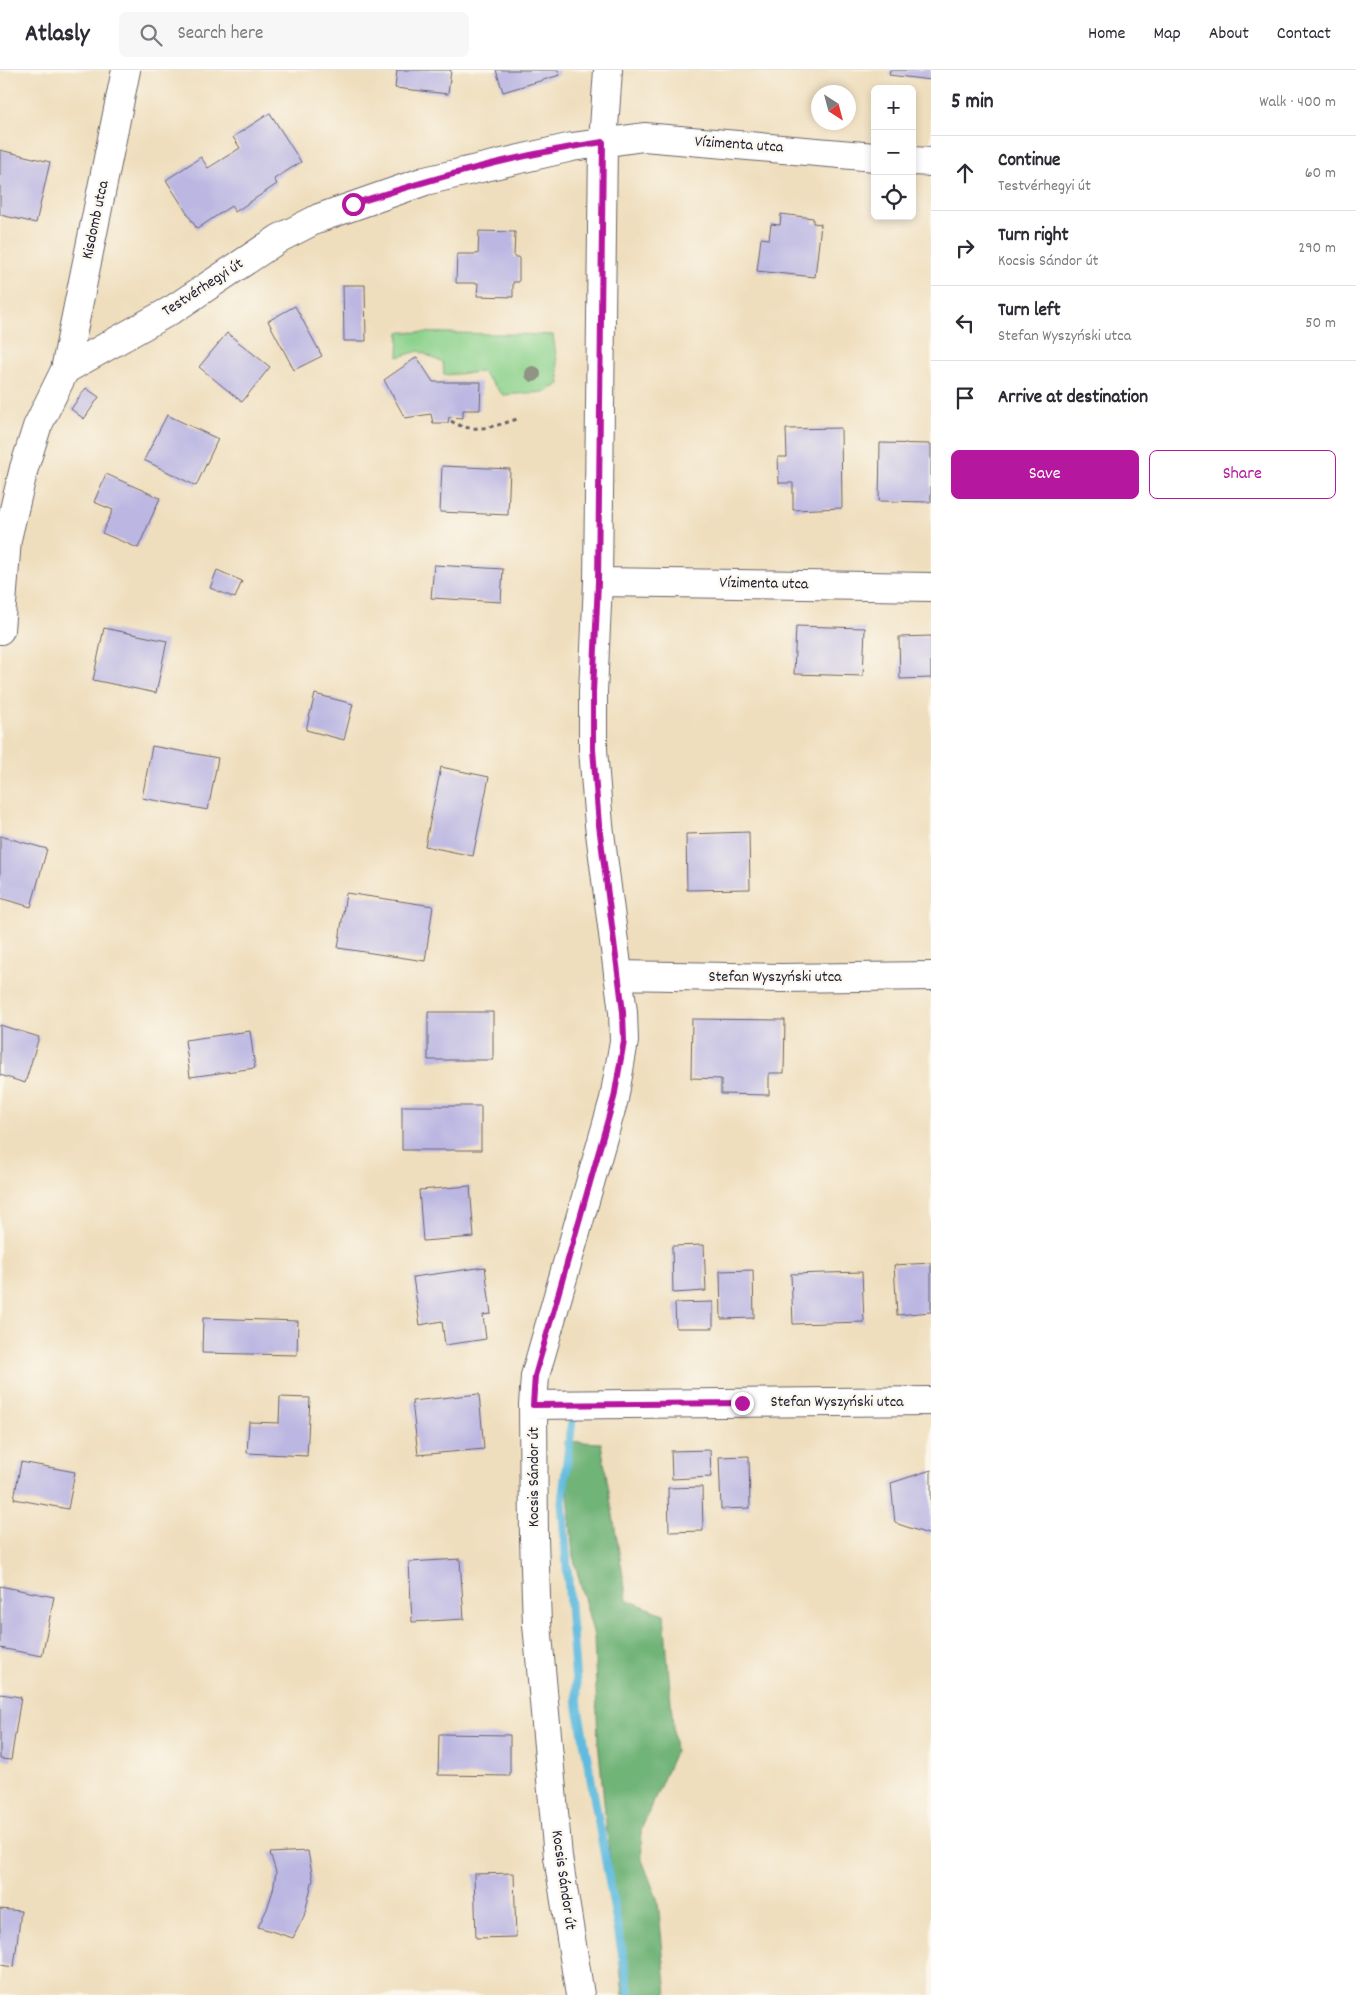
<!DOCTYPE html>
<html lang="en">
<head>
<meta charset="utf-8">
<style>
  :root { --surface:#fff; --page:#f7f7f7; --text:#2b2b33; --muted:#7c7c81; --line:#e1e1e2; --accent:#b5179e }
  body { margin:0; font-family:Dekko,sans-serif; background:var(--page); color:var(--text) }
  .controls { position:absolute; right:15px; top:15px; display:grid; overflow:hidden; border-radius:8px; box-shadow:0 2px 8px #0003 }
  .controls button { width:45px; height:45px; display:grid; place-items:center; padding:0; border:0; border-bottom:1px solid var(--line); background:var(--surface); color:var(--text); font:25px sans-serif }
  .compass { position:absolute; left:811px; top:15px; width:45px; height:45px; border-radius:50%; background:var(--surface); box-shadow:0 2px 8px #0003; rotate:144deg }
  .stop { position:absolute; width:15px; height:15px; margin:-11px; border:4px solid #b5179e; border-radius:50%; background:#fff }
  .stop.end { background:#b5179e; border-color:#fff; box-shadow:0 1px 5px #0008 }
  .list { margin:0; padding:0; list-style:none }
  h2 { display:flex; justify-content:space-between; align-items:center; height:65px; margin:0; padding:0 20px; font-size:21px }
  h2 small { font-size:16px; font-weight:400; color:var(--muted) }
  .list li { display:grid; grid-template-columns:32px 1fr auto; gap:15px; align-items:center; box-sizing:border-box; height:75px; padding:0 20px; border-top:1px solid var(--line) }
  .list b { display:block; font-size:19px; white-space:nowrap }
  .list p { margin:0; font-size:16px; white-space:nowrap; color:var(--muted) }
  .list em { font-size:16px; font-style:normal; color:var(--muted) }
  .actions { display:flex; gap:10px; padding:15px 20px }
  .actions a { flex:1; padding:11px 0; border:1px solid var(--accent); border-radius:8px; text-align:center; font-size:18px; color:var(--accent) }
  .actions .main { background:var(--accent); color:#fff }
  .icon { flex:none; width:28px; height:28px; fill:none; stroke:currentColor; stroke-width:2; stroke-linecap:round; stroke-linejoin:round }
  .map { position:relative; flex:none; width:931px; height:1925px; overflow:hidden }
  header { display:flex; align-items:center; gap:30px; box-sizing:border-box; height:70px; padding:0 25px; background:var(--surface); border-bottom:1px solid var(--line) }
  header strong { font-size:24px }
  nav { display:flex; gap:28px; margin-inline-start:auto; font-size:18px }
  .search { width:350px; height:45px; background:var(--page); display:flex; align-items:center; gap:12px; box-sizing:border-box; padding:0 18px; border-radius:8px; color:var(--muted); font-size:19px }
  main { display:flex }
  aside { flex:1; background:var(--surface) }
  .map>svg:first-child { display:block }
  .green { fill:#8cd28c; stroke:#577a64 }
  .forest { fill:#71b478; stroke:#4a6b5a }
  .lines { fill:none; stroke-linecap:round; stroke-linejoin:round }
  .stream { stroke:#60bbde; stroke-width:9 }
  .building { fill:#bcb7e2 }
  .street-casing { stroke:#6a6468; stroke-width:30 }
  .secondary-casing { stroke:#6a6468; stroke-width:30 }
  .path { stroke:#6a6468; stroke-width:3; stroke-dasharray:4 4; stroke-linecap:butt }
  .street { stroke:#fff; stroke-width:28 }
  .secondary { stroke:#fff; stroke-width:28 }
  .tree { fill:#909483 }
  .route { stroke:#b5179e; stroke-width:6 }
  .labels { text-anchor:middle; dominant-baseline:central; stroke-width:4.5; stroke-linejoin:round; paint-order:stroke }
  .street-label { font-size:16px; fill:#22223b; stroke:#fbf7ec }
</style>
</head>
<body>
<header>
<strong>Atlasly</strong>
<div class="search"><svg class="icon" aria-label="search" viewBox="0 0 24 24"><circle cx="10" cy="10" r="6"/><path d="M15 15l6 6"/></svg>Search here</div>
<nav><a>Home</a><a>Map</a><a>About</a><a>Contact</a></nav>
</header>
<main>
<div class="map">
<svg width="931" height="1925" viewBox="0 0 931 1925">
  <rect width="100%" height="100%" fill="#fbf7ec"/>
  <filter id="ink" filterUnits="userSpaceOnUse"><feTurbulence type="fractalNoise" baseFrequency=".02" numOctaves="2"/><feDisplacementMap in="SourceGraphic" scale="10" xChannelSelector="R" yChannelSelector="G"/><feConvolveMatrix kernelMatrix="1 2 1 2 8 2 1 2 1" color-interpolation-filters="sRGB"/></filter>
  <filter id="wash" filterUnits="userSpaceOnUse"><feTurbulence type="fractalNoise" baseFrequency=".0096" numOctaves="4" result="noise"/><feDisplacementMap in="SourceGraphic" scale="20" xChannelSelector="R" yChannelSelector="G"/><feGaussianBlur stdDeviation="1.12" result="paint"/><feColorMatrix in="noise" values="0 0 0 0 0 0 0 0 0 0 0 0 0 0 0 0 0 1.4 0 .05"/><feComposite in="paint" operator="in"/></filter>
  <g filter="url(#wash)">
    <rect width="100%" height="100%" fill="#efdebd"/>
    <path class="green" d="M399 262 553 265 560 314 545 322 503 325 482 302 444 305 443 293 419 281 398 287Z"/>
    <path class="forest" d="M564 1371 601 1373 627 1530 664 1544 675 1682 641 1760 642 1790 658 1831 667 1925H623L598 1671 594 1566 573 1486Z"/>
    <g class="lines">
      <path class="stream" d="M572 1350 562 1432 578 1638 630 1925"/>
    </g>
    <g id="blocks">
      <path class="building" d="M397 0H451L448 24 395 18Z
        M496 0H558L560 5 503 22Z
        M890 0H931V10L889 5Z
        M270 43 301 92 274 109 277 114 235 142 231 136 197 159 166 110 201 87 208 98 240 78 233 67Z
        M0 80 50 92 36 153 0 145Z
        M781 144 813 148V153L821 154 815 207 757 201 761 168 769 169 771 154 780 155Z
        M479 161 515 162 514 187H519V212H513V227L477 226 478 213H456L457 184H478Z
        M343 215H365L366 271H344Z
        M295 236 322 286 294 300 268 251Z
        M227 263 270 297 242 332 199 297Z
        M417 287 433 312H481L480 340H463V348L449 347 448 353H433L431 344 405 348 384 310Z
        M86 318 99 327 84 349 71 339Z
        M167 345 218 369 196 416 144 390Z
        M841 358 842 438 793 440V413H779L778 387H787L786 359Z
        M880 373 931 374V432L879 431Z
        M442 396 510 399 508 445 440 442Z
        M106 404 160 428 138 478 102 463 113 440 94 432Z
        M434 495 503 499 501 532 431 528Z
        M217 500 242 511 235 528 210 518Z
        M796 556 865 558 863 606 794 604Z
        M104 558 167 571 156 623 93 610Z
        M931 566V608L900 609 899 567Z
        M315 624 353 634 344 670 306 660Z
        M152 676 218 688 208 740 142 728Z
        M441 697 489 707 473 786 425 776Z
        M749 762 750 819 687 820 686 764Z
        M0 766 47 779 31 837 0 828Z
        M346 823 433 836 425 891 338 878Z
        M428 942H493V990H428Z
        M692 949 785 950 784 1003H769V1025L721 1024V1009L691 1008Z
        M0 955 39 967 25 1013 0 1005Z
        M250 961 255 998 190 1007 185 970Z
        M402 1036H481V1080H402Z
        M470 1116 474 1167 423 1171 419 1120Z
        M704 1175 706 1221 673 1223 672 1176Z
        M931 1193V1242L897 1245 894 1195Z
        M485 1197 491 1244 483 1245 486 1269 445 1275 442 1251 420 1255 413 1207Z
        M753 1200 754 1248 721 1249 720 1201Z
        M862 1202 864 1252 793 1254 791 1204Z
        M713 1232V1258H676L675 1233Z
        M203 1248 298 1251 297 1285 202 1283Z
        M479 1324 484 1379 418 1385 412 1331Z
        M280 1327 310 1328 307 1386 247 1383 249 1352 279 1353Z
        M710 1380 711 1407 672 1409 671 1381Z
        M749 1386 750 1438 721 1439 719 1387Z
        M21 1392 75 1402 68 1439 14 1429Z
        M931 1400V1465L895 1453 891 1413Z
        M702 1417 703 1461 669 1462 668 1418Z
        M460 1489 464 1549 412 1552 409 1492Z
        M0 1516 54 1527 42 1586 0 1578Z
        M0 1624 21 1627 11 1690 0 1689Z
        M439 1664 510 1665V1706L438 1705Z
        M308 1781 313 1809 304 1846 293 1868 258 1857 267 1839 273 1820 276 1802 270 1783Z
        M514 1803 516 1867 476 1868 474 1804Z
        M0 1839 21 1841 14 1897 0 1895Z"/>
    </g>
  </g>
  <g filter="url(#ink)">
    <use href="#blocks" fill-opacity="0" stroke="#6a6468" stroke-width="1"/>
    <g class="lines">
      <g class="street-casing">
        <path id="street" d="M912 91 931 92
          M65 300 175 238 280 168 319 148 425 111 572 77 644 67 875 87
          M598 512 931 517
          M618 905 781 908 931 906
          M533 1335 931 1331
          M580 1925 558 1787 537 1554 534 1469 533 1335 535 1306 614 1029 624 971 623 942 599 755 593 679V622L598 512 603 72 608 0"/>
      </g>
      <g class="secondary-casing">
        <path id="secondary" d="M0 560 7 469 24 398 37 357 65 300 126 0"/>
      </g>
      <path class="path" d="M451 351C473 365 496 356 520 348"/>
      <use href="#street" class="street"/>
      <use href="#secondary" class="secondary"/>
    </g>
    <circle class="tree" cx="533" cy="304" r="8"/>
  </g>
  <g class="lines" filter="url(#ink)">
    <path class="route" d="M353 134C434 108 518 84 603 72L598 512 593 622V679L599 755 623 942 624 971 614 1028 535 1306 533 1335 742 1333"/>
  </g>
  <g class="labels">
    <g class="street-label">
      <text transform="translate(739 75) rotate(4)">Vízimenta utca</text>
      <text transform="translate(96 150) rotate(-78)">Kisdomb utca</text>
      <text transform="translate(203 218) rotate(-33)">Testvérhegyi út</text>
      <text transform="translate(764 514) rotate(1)">Vízimenta utca</text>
      <text x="775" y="907">Stefan Wyszyński utca</text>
      <text x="837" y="1332">Stefan Wyszyński utca</text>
      <text transform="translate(534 1407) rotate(-90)">Kocsis Sándor út</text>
      <text transform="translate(563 1810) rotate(82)">Kocsis Sándor út</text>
    </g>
  </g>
</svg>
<div class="controls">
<button>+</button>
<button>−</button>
<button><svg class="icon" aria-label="locate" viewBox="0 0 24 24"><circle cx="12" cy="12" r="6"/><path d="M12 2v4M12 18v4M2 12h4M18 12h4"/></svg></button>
</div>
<svg class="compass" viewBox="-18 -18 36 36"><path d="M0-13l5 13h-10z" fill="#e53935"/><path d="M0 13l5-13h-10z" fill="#7c7c81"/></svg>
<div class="stop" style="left:353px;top:134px"></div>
<div class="stop end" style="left:742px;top:1333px"></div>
</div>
<aside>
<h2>5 min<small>Walk · 400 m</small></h2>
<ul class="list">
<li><svg class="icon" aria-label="ahead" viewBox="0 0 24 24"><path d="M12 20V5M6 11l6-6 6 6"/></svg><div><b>Continue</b><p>Testvérhegyi út</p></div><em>60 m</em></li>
<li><svg class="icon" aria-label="right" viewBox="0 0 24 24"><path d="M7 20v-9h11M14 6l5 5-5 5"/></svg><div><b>Turn right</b><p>Kocsis Sándor út</p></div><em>290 m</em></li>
<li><svg class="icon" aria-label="left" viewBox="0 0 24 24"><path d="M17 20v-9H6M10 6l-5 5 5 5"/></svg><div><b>Turn left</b><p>Stefan Wyszyński utca</p></div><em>50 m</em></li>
<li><svg class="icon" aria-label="arrive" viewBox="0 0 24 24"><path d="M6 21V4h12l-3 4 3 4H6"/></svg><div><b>Arrive at destination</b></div></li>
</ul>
<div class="actions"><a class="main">Save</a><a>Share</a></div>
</aside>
</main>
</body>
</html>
